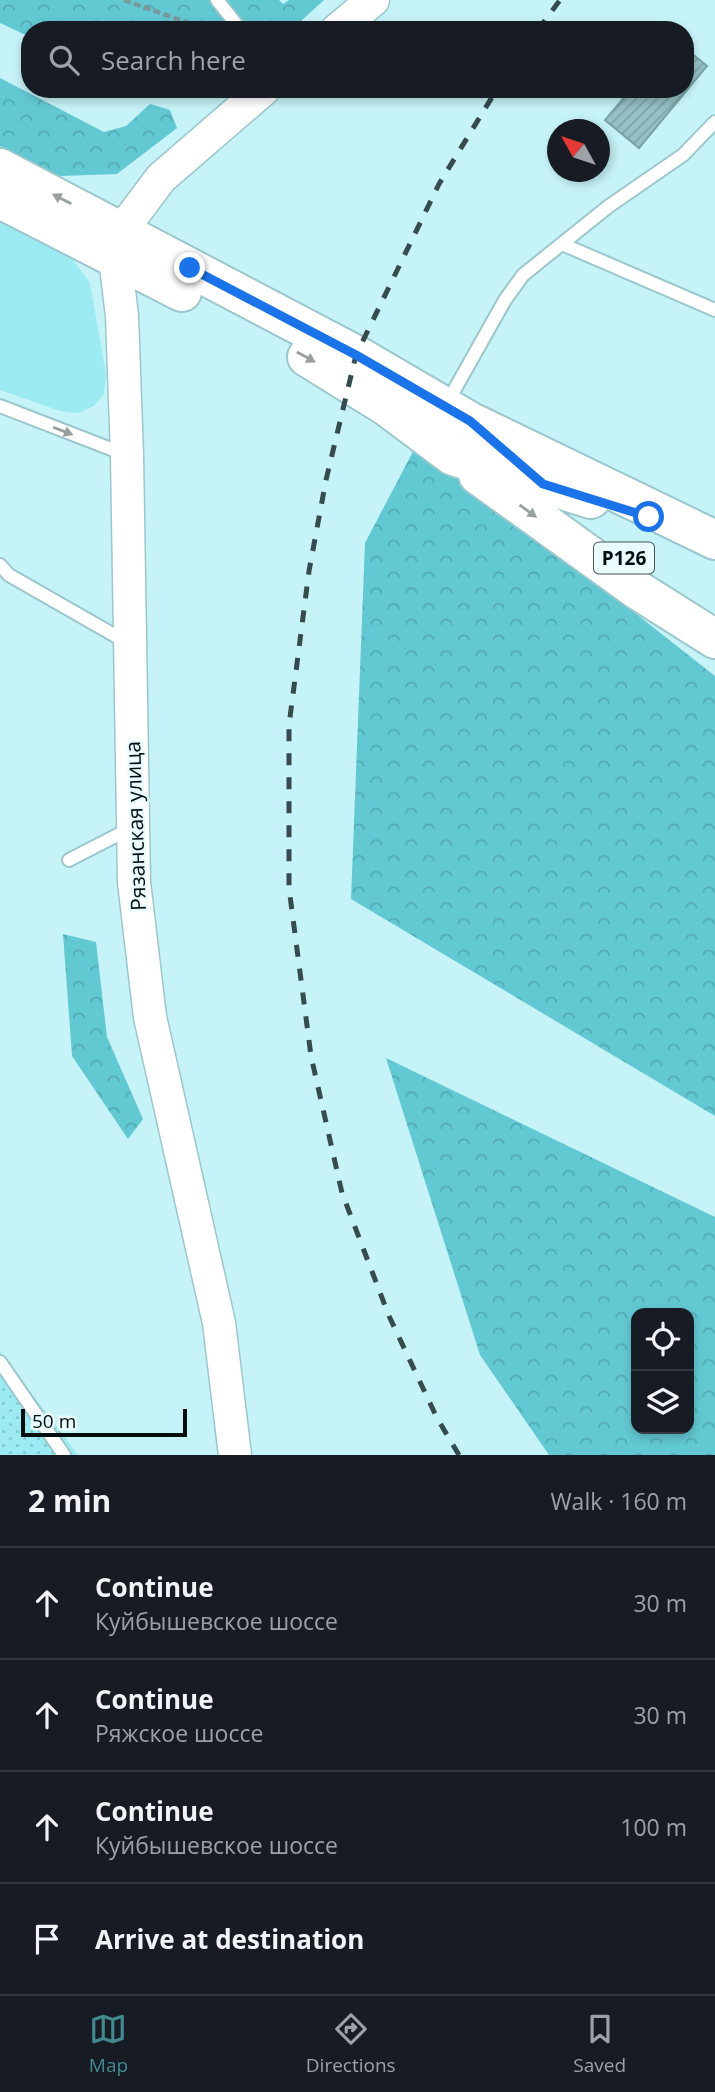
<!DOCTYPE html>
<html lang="en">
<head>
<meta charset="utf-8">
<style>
  :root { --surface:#171b24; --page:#20242c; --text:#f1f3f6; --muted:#9ea1a6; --line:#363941; --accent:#428990 }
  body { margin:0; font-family:"Open Sans",sans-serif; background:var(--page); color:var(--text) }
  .controls { position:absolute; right:21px; bottom:21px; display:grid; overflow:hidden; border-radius:14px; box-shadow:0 4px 10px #0003 }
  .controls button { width:63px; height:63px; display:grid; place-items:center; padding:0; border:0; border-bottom:2px solid var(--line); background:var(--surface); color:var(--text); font:35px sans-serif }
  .compass { position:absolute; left:547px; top:119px; width:63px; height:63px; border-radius:50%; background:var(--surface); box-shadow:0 4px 10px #0003; rotate:310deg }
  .scale { position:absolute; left:21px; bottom:18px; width:166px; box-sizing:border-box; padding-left:7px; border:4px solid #010e10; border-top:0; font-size:19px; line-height:24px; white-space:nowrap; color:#010e10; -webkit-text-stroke:5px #e9fbfc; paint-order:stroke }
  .stop { position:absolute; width:21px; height:21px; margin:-16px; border:5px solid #1a73e8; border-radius:50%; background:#fff }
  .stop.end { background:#1a73e8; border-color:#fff; box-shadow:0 2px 7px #0008 }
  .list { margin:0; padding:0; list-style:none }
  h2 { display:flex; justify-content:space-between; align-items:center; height:91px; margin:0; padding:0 28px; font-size:30px }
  h2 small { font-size:23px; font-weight:400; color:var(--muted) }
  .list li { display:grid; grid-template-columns:46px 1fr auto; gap:21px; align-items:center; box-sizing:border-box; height:112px; padding:0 28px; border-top:2px solid var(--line) }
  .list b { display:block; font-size:26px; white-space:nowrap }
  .list p { margin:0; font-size:23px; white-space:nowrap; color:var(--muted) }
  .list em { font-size:23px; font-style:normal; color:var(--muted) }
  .icon { flex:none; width:38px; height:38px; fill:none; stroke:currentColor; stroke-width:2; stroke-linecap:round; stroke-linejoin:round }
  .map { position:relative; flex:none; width:715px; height:1455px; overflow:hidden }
  .search { position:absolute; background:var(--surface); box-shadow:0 4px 10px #0003; left:21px; right:21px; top:21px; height:77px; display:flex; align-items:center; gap:18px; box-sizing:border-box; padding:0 24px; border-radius:28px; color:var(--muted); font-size:26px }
  .sheet { height:539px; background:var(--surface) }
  nav { display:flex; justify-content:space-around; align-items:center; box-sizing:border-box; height:98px; border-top:2px solid var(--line); background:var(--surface); font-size:19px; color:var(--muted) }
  nav a { display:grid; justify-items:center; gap:4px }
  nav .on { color:var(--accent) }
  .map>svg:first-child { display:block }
  .grass { fill:#9cebf3 }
  .forest { fill:url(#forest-crowns); fill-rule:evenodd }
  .garden { fill:url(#garden-dots) }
  .building { fill:url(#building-hatch); stroke:#78a3a7; stroke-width:2 }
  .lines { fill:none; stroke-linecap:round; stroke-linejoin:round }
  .service-casing { stroke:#9bc7cc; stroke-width:16 }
  .tertiary-casing { stroke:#9bc7cc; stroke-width:35 }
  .primary-casing { stroke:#9bc7cc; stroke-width:42 }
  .path { stroke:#79999d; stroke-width:4.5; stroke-dasharray:7 3.5; stroke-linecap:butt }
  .service { stroke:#fff; stroke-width:12 }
  .tertiary { stroke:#fff; stroke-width:32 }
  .primary { stroke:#fff; stroke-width:38 }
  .rail { stroke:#354b4d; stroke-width:5; stroke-dasharray:12 12; stroke-linecap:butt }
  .oneway { fill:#999f9f }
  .route { stroke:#1a73e8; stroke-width:9 }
  .labels { text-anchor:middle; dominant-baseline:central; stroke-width:5; stroke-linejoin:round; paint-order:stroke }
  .shield { fill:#e9fbfc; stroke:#475557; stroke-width:2 }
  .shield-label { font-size:19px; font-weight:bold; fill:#010e10 }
  .street-label { font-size:21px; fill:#010e10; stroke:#e9fbfc }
</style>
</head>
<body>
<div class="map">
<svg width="715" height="1455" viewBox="0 0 715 1455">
  <defs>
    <pattern id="forest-crowns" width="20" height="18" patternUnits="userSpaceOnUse" patternTransform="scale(1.75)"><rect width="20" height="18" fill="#62c8d2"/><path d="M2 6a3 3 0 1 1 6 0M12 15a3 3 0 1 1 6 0" fill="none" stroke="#53abb3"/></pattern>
    <pattern id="garden-dots" width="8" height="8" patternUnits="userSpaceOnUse" patternTransform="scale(1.75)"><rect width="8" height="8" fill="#9cebf3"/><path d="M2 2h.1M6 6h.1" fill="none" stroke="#85c8cf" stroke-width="1.8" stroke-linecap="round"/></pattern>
    <pattern id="building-hatch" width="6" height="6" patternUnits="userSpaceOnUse" patternTransform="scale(1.75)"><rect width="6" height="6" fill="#95c1c6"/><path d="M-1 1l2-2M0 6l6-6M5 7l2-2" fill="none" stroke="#7fa5a9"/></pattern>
  </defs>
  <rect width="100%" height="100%" fill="#c6f3f8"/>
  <path class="grass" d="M0 209 64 248 90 283 106 374 104 394 94 406 78 413 60 411 0 390Z"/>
  <path class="forest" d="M0 0H279L283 4 289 0H324L291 30H30V37L0 23Z
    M0 78 104 132 126 126 150 104 170 110 177 128 117 174 60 176 0 146Z
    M418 442 715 676V1116L351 899 365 543Z
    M63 934 96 942 107 1037 143 1119 128 1139 72 1056Z
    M386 1058 715 1217V1455H549L480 1355ZM636 1313H689V1429H636Z"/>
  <path class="garden" d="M0 1351 78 1455H0Z"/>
  <path class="building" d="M685 48 707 66 639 148 605 120 631 89H685Z"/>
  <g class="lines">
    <g class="service-casing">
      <path id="service" d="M217 0 241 30
        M562 244 715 310
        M447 403 505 300 523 275 609 206 683 155 715 122
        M0 406 124 454
        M0 565 9 575 128 643
        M69 860 131 828
        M0 1362 64 1455"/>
    </g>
    <g class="tertiary-casing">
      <path id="tertiary" d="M337 30 373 0
        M122 230 161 178 264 89
        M115 258 122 316 127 455 134 882 150 1017 219 1323 235 1455"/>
    </g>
    <g class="primary-casing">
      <path id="primary" d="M0 168 356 355 469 421 715 540
        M0 199 182 292
        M307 357 386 406 453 456 591 499
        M478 475 639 591 715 639"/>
    </g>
    <path class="path" d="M124 0 208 30"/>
    <use href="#service" class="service"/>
    <use href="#tertiary" class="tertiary"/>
    <use href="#primary" class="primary"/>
    <path class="rail" d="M538 30 560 0
      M459 1455 437 1418 389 1316 342 1193 311 1056 289 888V725L309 571 326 480 356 355 439 184 497 89"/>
  </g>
  <defs><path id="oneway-solid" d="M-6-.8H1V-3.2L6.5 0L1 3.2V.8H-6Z" transform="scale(1.75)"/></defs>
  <g class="oneway">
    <use href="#oneway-solid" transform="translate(62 199) rotate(-153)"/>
    <use href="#oneway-solid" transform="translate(306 357) rotate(29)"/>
    <use href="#oneway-solid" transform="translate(63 431) rotate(21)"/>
    <use href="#oneway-solid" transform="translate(528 511) rotate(36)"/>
  </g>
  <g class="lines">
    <path class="route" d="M190 268 356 355 470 421 543 484 649 517"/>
  </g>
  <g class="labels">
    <rect class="shield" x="594" y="542.5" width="60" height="31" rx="5"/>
    <g class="shield-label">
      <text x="624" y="558">Р126</text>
    </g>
    <g class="street-label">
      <text transform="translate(135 826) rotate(-92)">Рязанская улица</text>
    </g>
  </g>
</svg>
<div class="controls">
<button><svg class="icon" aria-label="locate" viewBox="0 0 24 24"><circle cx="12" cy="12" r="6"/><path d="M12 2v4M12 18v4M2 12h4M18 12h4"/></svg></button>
<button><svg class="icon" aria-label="layers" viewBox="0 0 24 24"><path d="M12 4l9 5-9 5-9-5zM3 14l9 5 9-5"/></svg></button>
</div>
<svg class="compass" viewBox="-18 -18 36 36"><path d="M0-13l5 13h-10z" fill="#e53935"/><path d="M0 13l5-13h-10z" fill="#9ea1a6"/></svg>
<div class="scale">50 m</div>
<div class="stop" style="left:649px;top:517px"></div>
<div class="stop end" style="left:190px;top:268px"></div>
<div class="search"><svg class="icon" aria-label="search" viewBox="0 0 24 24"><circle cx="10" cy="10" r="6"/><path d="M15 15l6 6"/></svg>Search here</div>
</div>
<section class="sheet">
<h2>2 min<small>Walk · 160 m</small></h2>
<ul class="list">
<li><svg class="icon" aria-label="ahead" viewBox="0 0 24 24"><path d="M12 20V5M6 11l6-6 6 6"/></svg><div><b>Continue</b><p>Куйбышевское шоссе</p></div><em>30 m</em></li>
<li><svg class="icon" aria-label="ahead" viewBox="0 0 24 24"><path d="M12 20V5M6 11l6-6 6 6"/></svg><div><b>Continue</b><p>Ряжское шоссе</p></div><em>30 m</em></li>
<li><svg class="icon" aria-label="ahead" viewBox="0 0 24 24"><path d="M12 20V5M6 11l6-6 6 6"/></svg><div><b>Continue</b><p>Куйбышевское шоссе</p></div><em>100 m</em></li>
<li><svg class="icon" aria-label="arrive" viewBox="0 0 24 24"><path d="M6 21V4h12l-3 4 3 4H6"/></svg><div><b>Arrive at destination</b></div></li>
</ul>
</section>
<nav>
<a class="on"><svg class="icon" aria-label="map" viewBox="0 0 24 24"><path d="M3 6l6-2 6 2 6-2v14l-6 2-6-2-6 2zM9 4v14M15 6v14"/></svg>Map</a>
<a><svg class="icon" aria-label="directions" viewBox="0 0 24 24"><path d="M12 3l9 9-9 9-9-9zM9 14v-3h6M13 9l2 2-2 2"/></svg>Directions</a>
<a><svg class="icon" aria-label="saved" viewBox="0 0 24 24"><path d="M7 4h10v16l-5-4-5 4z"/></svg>Saved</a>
</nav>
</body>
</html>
